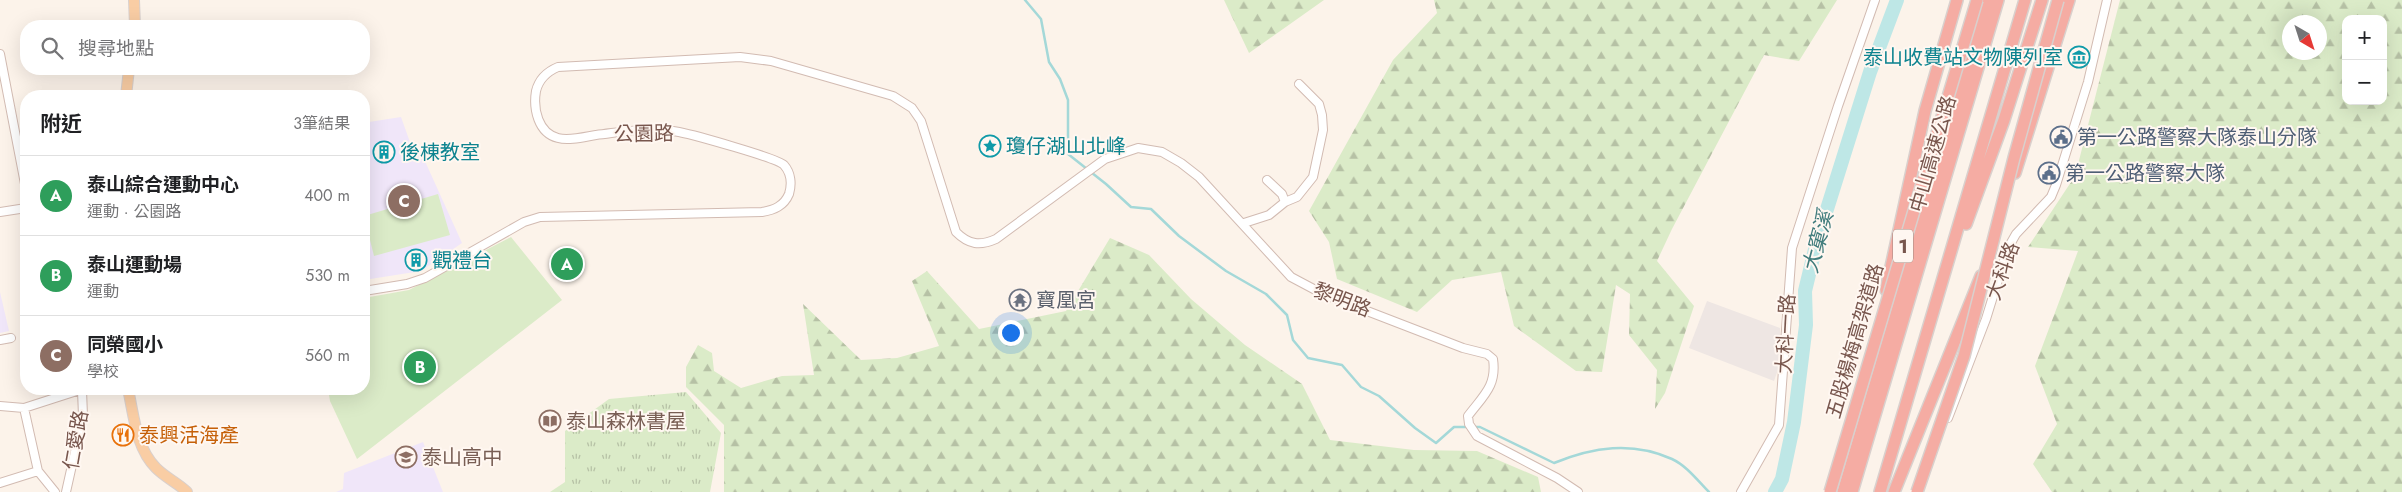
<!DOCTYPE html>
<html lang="zh-TW">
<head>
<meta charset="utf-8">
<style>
  :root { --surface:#fff; --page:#f6f6f6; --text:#202124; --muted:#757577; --line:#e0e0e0; --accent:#e45d52 }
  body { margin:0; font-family:Jost,"Noto Sans TC",sans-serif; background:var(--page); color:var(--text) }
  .controls { position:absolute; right:15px; top:15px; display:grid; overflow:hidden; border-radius:10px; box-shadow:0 5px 20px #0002 }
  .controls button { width:45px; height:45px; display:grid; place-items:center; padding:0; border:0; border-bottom:1px solid var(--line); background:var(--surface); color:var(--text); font:25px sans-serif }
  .compass { position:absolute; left:2282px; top:15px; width:45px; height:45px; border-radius:50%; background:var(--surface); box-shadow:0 5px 20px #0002; rotate:141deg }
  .you { position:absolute; left:1010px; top:332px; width:18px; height:18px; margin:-12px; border:4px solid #fff; border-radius:50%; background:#1a73e8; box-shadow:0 0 0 8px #1a73e833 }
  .badge { display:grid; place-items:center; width:32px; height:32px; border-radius:50%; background:var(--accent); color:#fff; font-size:16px; font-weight:700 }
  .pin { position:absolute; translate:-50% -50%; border:2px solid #fff; box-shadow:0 1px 5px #0006 }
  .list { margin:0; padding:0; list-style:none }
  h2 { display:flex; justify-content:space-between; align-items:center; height:65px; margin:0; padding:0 20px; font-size:21px }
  h2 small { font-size:16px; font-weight:400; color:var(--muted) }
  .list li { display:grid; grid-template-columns:32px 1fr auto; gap:15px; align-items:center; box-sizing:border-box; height:80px; padding:0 20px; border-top:1px solid var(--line) }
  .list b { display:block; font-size:19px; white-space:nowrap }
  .list p { margin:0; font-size:16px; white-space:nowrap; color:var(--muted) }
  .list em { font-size:16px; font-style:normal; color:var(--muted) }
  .icon { flex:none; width:28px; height:28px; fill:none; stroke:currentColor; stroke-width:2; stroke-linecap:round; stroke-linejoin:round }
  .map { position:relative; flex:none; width:2402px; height:492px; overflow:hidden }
  .search { position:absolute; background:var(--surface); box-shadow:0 5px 20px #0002; left:20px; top:20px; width:350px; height:55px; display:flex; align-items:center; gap:12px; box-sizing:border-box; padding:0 18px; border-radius:20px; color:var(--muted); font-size:19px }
  .panel { position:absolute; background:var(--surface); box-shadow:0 5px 20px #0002; left:20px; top:90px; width:350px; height:305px; border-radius:20px }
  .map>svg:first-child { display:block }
  .industrial { fill:#eee6e3 }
  .education { fill:#f0e6f9 }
  .forest { fill:url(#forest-firs); fill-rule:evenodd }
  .park { fill:url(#park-tufts) }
  .garden { fill:#dbebc8 }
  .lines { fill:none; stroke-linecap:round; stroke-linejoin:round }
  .stream { stroke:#a4d8d8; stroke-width:2.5 }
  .river { stroke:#bee7e6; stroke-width:14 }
  .minor-casing { stroke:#d2bbb2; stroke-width:10 }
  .major-casing { stroke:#d9d0cd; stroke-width:12 }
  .highway-casing { stroke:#d9d0cd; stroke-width:14 }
  .minor { stroke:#fff; stroke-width:8 }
  .major { stroke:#f9cda4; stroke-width:10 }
  .highway { stroke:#f5aca3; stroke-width:11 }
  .highway-bridge-casing { stroke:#d9d0cd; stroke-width:14; stroke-linecap:butt }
  .highway-bridge { stroke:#f5aca3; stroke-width:11 }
  .labels { text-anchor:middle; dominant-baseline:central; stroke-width:4; stroke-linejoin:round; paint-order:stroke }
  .shield { fill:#fff7f1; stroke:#a0867e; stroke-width:1 }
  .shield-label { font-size:19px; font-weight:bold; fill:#78564d }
  .culture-label { font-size:20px; fill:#0d838f; stroke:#fff7f1; text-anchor:start }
  .street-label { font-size:20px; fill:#78564d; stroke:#fff7f1 }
  .service-label { font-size:20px; fill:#4e5e75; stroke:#fff7f1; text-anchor:start }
  .worship-label { font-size:20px; fill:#5b616d; stroke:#fff7f1; text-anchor:start }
  .education-label { font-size:20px; fill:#785e54; stroke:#fff7f1; text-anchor:start }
  .food-label { font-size:20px; fill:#c56008; stroke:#fff7f1; text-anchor:start }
  .water-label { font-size:21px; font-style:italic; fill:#407c7c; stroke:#fff7f1 }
</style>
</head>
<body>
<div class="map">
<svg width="2402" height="492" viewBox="0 0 2402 492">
  <defs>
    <pattern id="forest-firs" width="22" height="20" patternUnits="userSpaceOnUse" patternTransform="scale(1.25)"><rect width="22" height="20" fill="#dbebc8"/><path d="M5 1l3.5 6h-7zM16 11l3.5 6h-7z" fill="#b6c1a5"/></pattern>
    <pattern id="park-tufts" width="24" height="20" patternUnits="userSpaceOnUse" patternTransform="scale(1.25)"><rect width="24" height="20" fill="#dbebc8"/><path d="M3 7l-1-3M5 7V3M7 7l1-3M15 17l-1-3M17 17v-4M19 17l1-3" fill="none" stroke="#b6c1a5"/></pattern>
  </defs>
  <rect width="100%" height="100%" fill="#fcf3ea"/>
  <path class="industrial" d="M1707 301 1780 328V364L1774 381 1689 348Z"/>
  <path class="education" d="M401 117 411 145 424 159 462 243 421 271 364 280V120L369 122Z
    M0 292 9 331 0 333Z
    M423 442 443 492H336L343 489 344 473Z"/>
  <path class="forest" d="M1224 0H1324L1249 53Z
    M1434 0H1837L1799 61 1764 55 1672 229 1657 261 1694 306 1665 393 1655 409 1657 370 1629 335 1630 294 1616 285 1602 372 1576 371 1514 326 1501 272 1452 280 1417 312 1337 279 1329 242 1309 211 1393 60 1437 13Z
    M2120 0H2402V492H2052L2033 464 2057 424 2035 366 2078 251 2028 247 2075 176ZM2346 19H2383V101H2346ZM2320 22V52H2290V22Z
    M1110 238 1149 255 1191 299 1245 345 1302 384 1330 440 1414 450 1477 451 1538 477 1541 492H724V425L686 387V367L698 345 712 353 714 371 741 388 782 376 814 375 803 304 861 360 897 358 939 346 912 281 927 271 979 329 1066 311Z"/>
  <path class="park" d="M686 392 721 433 710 492H550L565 482V431L609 399Z"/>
  <path class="garden" d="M438 194 450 235 374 256 364 216Z
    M511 237 562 300 357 459 330 401 328 389H364V298L409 290Z"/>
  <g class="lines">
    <path class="stream" d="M1025 0 1041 19 1049 62 1060 79 1068 100V154L1106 184 1131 207 1151 209 1179 236 1226 271 1266 294 1287 315 1293 340 1308 358 1342 365 1361 387 1379 396 1415 428 1436 443 1454 427H1469
      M1475 427H1480L1554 463C1593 447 1632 441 1672 459 1687 466 1698 481 1709 492"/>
    <path class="river" d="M1775 492 1782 479 1794 422 1806 325 1805 291 1817 241 1870 72 1897 0"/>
    <g class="minor-casing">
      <path id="minor" d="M0 54 26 189
        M1267 180 1282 194 1285 202
        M0 212 26 208
        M1244 223 1269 215 1285 202 1297 197 1313 177 1323 130 1322 115 1319 104 1299 84
        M364 291 407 284 425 278 524 222 540 217 762 212C774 210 784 206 789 194 792 184 791 173 784 165 777 158 694 135 679 132 652 126 623 132 596 135 584 137 569 141 558 138 538 133 533 109 536 91 539 79 546 72 558 67L740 57 771 61 893 96 912 108 921 121 956 232C969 245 980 246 996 239L1105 159 1138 148 1162 152 1181 163 1199 177 1291 277 1323 294 1463 348 1487 354 1493 359C1497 386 1483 396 1468 416L1469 424 1477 436 1557 478 1578 492
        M0 340 11 338
        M0 406 24 408 83 389
        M24 408 38 471 55 492
        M1948 418 1986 319 2008 248 2016 234 2051 197 2056 185 2088 82 2107 0
        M0 483 38 471
        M66 492 83 416 82 390
        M1741 492 1779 425 1792 248 1838 106 1875 0"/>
    </g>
    <g class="major-casing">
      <path id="major" d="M134 0 135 26
        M126 96 129 69
        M128 389C134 416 136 448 156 468 166 478 178 483 187 492"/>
    </g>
    <g class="highway-casing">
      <path id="highway" d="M2015 173 2069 0
        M1966 224 2004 120 2042 0
        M1886 290 1925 111 1957 0
        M1843 492 1989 0
        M1852 492 1998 0
        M1880 492 2025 0
        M1894 492 1981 276"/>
    </g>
    <use href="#minor" class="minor"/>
    <use href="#major" class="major"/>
    <use href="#highway" class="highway"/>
    <g class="highway-bridge-casing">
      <path id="highway-bridge" d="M1830 492 1977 0
        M1917 492 1964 356 2014 158 2058 0"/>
    </g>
    <use href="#highway-bridge" class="highway-bridge"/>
  </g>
  <defs>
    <g id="museum-ring" transform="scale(1.125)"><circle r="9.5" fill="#fff7f1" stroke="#0f9aa8" stroke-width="1.5"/><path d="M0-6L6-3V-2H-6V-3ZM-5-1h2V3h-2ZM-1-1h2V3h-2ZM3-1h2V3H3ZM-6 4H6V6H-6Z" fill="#0f9aa8"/></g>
    <g id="civic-ring" transform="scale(1.125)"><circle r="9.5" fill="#fff7f1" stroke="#5c6f8a" stroke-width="1.5"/><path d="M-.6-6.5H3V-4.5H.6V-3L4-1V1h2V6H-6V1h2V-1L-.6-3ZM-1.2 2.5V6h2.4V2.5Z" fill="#5c6f8a"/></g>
    <g id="sight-ring" transform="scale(1.125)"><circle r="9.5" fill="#fff7f1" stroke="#0f9aa8" stroke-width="1.5"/><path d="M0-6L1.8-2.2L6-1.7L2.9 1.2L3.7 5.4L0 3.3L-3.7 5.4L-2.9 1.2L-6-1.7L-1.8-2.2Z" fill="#0f9aa8"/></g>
    <g id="building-ring" transform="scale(1.125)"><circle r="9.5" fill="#fff7f1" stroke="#0f9aa8" stroke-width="1.5"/><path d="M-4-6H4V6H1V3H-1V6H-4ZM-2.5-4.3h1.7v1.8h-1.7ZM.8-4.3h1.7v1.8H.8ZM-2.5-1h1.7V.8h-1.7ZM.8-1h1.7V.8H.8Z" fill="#0f9aa8"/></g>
    <g id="temple-ring" transform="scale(1.125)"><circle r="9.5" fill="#fff7f1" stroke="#6b7280" stroke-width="1.5"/><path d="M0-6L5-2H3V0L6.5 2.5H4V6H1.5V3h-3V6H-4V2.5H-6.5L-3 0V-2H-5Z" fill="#6b7280"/></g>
    <g id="library-ring" transform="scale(1.125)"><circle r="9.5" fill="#fff7f1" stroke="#8d6e63" stroke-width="1.5"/><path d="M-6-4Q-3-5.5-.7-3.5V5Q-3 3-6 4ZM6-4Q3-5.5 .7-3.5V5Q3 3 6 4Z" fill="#8d6e63"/></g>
    <g id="restaurant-ring" transform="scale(1.125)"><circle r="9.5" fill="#fff7f1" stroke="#e8710a" stroke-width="1.5"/><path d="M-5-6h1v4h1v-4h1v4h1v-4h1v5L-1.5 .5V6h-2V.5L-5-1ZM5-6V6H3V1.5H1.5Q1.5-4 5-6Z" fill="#e8710a"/></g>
    <g id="school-ring" transform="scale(1.125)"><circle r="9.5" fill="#fff7f1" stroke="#8d6e63" stroke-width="1.5"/><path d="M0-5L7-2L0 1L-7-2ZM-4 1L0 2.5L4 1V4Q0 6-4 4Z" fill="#8d6e63"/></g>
  </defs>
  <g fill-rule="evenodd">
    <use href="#museum-ring" x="2079" y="57"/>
    <use href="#civic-ring" x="2061" y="137"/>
    <use href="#sight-ring" x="990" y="146"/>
    <use href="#building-ring" x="384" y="152"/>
    <use href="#civic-ring" x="2049" y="173"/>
    <use href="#building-ring" x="416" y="260"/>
    <use href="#temple-ring" x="1020" y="300"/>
    <use href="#library-ring" x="550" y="421"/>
    <use href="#restaurant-ring" x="123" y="435"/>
    <use href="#school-ring" x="406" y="457"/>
  </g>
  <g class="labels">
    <rect class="shield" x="1893" y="229.5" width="20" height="33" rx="4"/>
    <g class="shield-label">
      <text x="1903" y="246">1</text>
    </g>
    <g class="culture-label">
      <text x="2063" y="57" text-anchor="end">泰山收費站文物陳列室</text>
      <text x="1006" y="146">瓊仔湖山北峰</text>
      <text x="400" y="152">後棟教室</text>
      <text x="432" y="260">觀禮台</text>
    </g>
    <g class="street-label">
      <text transform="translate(644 134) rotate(-1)">公園路</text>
      <text transform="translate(1933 154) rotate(-74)">中山高速公路</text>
      <text transform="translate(2003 271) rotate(-70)">大科路</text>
      <text transform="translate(1342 300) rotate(21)">黎明路</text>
      <text transform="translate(1786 334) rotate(-87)">大科一路</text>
      <text transform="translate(1855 341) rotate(-74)">五股楊梅高架道路</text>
      <text transform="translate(76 440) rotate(-80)">仁愛路</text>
    </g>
    <g class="service-label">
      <text x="2077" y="137">第一公路警察大隊泰山分隊</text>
      <text x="2065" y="173">第一公路警察大隊</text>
    </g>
    <g class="worship-label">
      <text x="1036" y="300">寶凰宮</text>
    </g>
    <g class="education-label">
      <text x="566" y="421">泰山森林書屋</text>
      <text x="422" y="457">泰山高中</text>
    </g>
    <g class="food-label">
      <text x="139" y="435">泰興活海產</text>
    </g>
    <g class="water-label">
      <text transform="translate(1818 242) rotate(-75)">大窠溪</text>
    </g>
  </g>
</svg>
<div class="controls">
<button>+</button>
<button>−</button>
</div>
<svg class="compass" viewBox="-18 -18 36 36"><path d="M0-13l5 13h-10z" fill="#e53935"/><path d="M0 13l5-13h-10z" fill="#757577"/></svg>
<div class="you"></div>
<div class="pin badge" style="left:567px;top:264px;background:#2e9e5b">A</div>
<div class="pin badge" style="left:420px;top:367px;background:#2e9e5b">B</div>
<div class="pin badge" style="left:404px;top:201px;background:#8d6e63">C</div>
<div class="search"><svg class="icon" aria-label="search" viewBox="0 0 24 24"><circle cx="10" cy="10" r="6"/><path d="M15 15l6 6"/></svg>搜尋地點</div>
<section class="panel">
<h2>附近<small>3筆結果</small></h2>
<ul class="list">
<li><span class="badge" style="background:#2e9e5b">A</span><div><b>泰山綜合運動中心</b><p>運動 · 公園路</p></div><em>400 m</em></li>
<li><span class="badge" style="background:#2e9e5b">B</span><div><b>泰山運動場</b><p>運動</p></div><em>530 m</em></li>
<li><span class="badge" style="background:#8d6e63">C</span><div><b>同榮國小</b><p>學校</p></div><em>560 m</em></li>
</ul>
</section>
</div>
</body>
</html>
